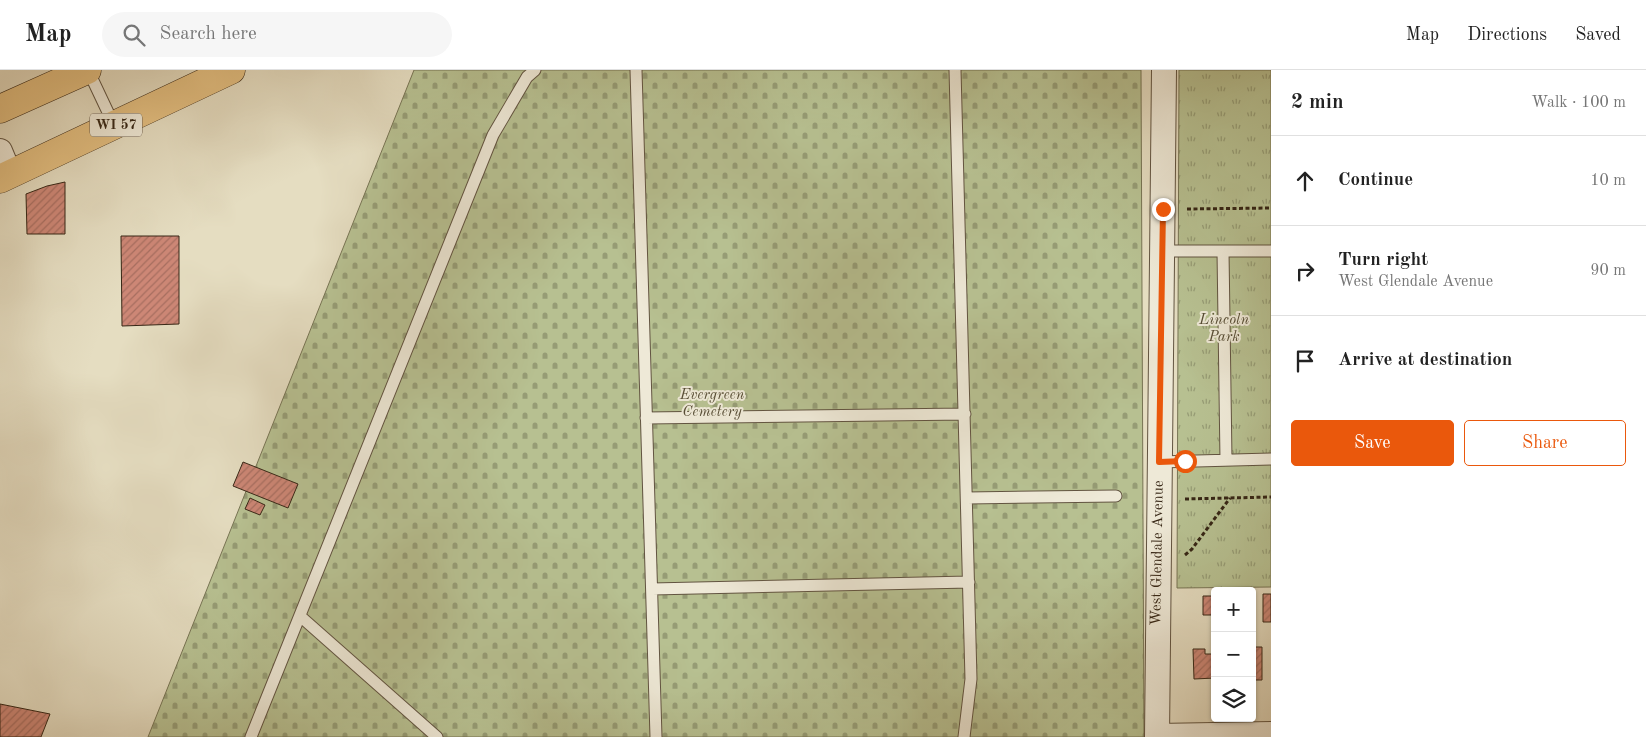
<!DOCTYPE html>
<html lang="en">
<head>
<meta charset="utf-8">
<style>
  :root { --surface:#fff; --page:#f6f6f6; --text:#222; --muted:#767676; --line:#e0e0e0; --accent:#ea580c }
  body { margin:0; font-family:"Old Standard TT",serif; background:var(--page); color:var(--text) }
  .controls { position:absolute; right:15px; bottom:15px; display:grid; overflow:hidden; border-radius:5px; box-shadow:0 1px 4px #0004 }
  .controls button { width:45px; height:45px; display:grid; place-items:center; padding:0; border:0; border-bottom:1px solid var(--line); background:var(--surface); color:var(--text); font:25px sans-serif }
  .stop { position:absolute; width:15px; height:15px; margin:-11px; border:4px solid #ea580c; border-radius:50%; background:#fff }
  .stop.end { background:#ea580c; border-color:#fff; box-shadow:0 1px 5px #0008 }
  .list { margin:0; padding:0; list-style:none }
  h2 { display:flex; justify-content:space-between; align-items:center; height:65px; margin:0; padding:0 20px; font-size:21px }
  h2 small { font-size:16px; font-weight:400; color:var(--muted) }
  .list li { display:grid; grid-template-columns:32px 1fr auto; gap:15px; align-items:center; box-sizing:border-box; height:90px; padding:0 20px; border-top:1px solid var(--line) }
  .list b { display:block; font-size:19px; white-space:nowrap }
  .list p { margin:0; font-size:16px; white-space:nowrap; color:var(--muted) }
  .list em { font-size:16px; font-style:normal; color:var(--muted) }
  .actions { display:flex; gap:10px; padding:15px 20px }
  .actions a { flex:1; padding:11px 0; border:1px solid var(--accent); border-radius:5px; text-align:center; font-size:18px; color:var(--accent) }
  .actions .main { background:var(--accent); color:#fff }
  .icon { flex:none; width:28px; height:28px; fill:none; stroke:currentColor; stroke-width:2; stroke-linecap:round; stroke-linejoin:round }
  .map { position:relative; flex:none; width:1271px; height:667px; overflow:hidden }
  header { display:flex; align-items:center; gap:30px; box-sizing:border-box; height:70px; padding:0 25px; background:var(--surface); border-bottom:1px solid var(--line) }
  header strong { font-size:24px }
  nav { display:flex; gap:28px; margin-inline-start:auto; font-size:18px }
  .search { width:350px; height:45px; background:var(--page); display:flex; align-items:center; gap:12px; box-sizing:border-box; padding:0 18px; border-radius:28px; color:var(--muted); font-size:19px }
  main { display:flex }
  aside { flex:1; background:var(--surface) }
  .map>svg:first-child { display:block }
  .grass { fill:url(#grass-tufts); stroke:#777454 }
  .cemetery { fill:url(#cemetery-stones); stroke:#777454 }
  .building { fill:url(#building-hatch); stroke:#372716 }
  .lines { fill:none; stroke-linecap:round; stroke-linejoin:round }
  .lane-casing { stroke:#625441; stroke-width:13 }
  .street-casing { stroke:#625441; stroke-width:26 }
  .primary-casing { stroke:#372716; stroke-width:29 }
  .path { stroke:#372716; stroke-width:3; stroke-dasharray:4 2.5; stroke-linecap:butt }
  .lane { stroke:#eee9d7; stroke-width:11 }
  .street { stroke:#eee9d7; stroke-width:24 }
  .primary { stroke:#e2be80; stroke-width:28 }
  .route { stroke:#ea580c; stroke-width:6 }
  .labels { text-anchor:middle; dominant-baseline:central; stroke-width:4; stroke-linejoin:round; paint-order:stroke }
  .shield { fill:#eee9d7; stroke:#6e6150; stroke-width:1 }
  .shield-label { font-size:14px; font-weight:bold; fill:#372716 }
  .park-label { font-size:15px; font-style:italic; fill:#574d35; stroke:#eee9d7 }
  .street-label { font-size:15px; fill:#372716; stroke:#eee9d7 }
</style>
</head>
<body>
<header>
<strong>Map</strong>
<div class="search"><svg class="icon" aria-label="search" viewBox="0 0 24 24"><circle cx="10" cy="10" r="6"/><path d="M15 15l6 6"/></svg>Search here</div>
<nav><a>Map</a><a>Directions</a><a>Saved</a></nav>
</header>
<main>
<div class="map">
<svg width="1271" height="667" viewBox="0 0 1271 667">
  <defs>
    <pattern id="grass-tufts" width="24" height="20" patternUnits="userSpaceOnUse" patternTransform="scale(1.25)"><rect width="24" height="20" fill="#b7c091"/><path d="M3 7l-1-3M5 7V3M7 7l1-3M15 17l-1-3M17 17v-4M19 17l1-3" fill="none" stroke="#969c75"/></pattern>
    <pattern id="cemetery-stones" width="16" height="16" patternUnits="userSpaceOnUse" patternTransform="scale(1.25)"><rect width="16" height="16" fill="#b7c091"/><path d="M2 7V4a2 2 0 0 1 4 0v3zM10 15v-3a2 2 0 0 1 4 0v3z" fill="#969c75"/></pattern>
    <pattern id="building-hatch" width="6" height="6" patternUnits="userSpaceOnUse" patternTransform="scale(1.25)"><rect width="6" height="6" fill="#cd8776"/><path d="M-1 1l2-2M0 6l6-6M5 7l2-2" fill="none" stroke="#a76e60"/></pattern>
  </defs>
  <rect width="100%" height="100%" fill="#e5ddc1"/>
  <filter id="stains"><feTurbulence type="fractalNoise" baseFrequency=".004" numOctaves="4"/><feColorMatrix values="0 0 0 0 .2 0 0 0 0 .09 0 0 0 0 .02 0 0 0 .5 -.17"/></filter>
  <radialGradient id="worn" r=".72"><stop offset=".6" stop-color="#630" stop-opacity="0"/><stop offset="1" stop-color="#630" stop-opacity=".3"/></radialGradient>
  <path class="grass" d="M1179 0H1271V517L1177 518Z"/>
  <path class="cemetery" d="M414 0H1141L1144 667H148Z"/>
  <path class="building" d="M65 112V164H27L26 124 47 116Z
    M121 166H179V254L122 256Z
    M243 392 298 414 288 438 233 416Z
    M250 428 265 435 260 445 245 439Z
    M1263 524H1271V552H1263Z
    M1203 526H1215V545H1203Z
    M1252 577H1262V610H1252Z
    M1193 579H1205V584H1215V608L1194 609Z
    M0 634 50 644 41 667H0Z"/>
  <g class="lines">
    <g class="lane-casing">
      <path id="lane" d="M88 0 114 55
        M636 0 656 667
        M955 0 971 609 964 667
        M1162 181H1271
        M1223 181 1226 390
        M646 348 965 344
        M1159 392 1271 389
        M967 428 1116 426
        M652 519 969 512
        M300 546 437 667
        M251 667 493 65 527 7 535 0"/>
    </g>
    <g class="street-casing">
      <path id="street" d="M0 81 10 105
        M1157 666 1271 664
        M1157 667 1164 0"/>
    </g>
    <g class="primary-casing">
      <path id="primary" d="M0 39 87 0
        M0 109 231 0"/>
    </g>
    <path class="path" d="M1187 139 1271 138
      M1185 429 1271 427
      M1185 485 1192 479 1230 428"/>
    <use href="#lane" class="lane"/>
    <use href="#street" class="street"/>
    <use href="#primary" class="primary"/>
  </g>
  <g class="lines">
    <path class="route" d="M1163 139 1159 392 1185 391"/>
  </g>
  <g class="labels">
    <rect class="shield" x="90" y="43.5" width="52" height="23" rx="4"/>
    <g class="shield-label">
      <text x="116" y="55">WI 57</text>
    </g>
    <g class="park-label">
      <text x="1224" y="250">Lincoln<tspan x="1224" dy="17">Park</tspan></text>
      <text x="712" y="325">Evergreen<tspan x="712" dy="17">Cemetery</tspan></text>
    </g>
    <g class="street-label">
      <text transform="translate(1158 483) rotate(-89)">West Glendale Avenue</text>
    </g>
  </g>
  <rect width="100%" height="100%" filter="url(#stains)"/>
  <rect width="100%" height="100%" fill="url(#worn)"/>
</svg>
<div class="controls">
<button>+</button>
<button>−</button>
<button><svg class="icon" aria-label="layers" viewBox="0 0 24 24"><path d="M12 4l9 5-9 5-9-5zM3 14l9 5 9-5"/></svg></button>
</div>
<div class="stop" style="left:1185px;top:391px"></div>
<div class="stop end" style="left:1163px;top:139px"></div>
</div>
<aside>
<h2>2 min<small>Walk · 100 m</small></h2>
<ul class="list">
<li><svg class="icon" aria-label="ahead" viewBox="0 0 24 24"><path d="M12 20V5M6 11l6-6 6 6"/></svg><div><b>Continue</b></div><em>10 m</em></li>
<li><svg class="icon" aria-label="right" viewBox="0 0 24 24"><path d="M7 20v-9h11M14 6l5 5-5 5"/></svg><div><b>Turn right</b><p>West Glendale Avenue</p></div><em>90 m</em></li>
<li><svg class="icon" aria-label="arrive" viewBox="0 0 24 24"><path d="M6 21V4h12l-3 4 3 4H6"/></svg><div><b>Arrive at destination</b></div></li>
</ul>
<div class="actions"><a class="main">Save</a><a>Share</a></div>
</aside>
</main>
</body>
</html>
